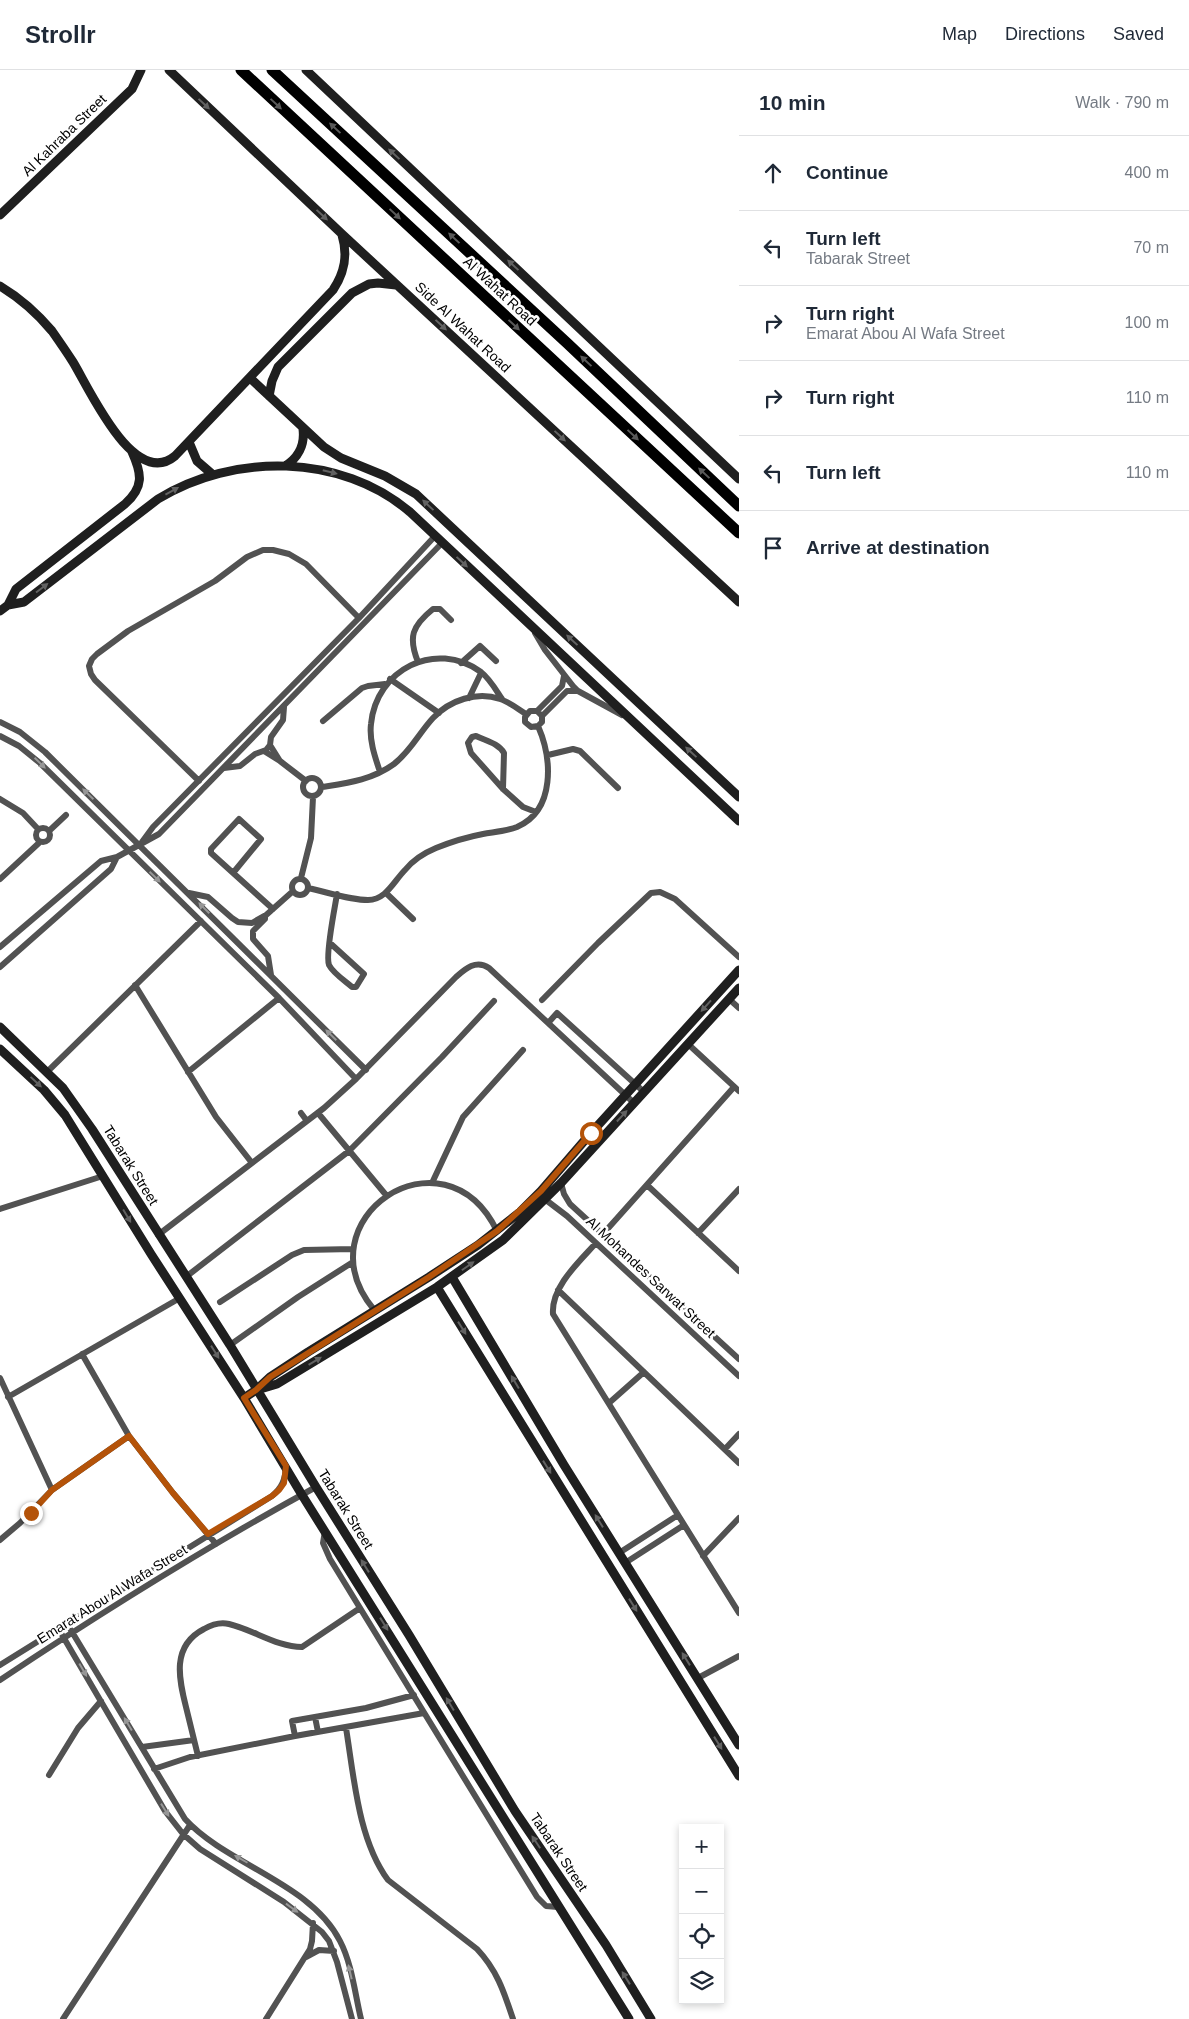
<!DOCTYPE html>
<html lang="en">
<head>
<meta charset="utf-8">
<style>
  :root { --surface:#fff; --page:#f6f6f7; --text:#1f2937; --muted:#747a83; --line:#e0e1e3 }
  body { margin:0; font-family:Arial,sans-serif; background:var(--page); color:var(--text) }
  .controls { position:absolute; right:15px; bottom:15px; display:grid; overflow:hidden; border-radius:0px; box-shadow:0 2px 8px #0003 }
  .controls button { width:45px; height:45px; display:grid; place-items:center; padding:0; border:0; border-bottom:1px solid var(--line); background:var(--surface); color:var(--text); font:25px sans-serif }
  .stop { position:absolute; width:15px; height:15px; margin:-11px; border:4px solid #b45309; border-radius:50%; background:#fff }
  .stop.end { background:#b45309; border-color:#fff; box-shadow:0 1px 5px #0008 }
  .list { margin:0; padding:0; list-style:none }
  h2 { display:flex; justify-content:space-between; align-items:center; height:65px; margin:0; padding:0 20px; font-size:21px }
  h2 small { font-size:16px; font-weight:400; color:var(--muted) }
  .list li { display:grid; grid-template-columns:32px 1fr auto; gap:15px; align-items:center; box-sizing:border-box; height:75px; padding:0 20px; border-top:1px solid var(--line) }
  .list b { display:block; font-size:19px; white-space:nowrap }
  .list p { margin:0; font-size:16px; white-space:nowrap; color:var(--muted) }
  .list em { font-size:16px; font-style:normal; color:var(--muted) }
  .icon { flex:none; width:28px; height:28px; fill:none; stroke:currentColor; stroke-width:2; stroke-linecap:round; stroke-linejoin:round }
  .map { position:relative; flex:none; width:739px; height:1949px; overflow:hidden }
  header { display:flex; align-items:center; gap:30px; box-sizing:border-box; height:70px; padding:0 25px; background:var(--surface); border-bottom:1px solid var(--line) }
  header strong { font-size:24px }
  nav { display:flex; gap:28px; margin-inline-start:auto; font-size:18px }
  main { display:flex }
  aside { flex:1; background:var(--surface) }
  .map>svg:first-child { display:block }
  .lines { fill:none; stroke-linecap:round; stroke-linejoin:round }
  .street { stroke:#525252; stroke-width:6 }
  .secondary { stroke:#1f1f1f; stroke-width:9 }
  .highway { stroke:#000; stroke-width:11 }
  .oneway { fill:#626262 }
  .oneway2 { fill:#595959 }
  .oneway3 { fill:#979797 }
  .route { stroke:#b45309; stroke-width:6 }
  .labels { text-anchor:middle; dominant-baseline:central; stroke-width:5; stroke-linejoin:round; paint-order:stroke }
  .street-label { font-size:14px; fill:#000; stroke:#fff }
</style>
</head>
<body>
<header>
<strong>Strollr</strong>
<nav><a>Map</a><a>Directions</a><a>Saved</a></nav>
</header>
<main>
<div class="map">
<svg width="739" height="1949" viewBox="0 0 739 1949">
  <rect width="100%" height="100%" fill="#fff"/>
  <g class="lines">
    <path class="street" d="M535 563 545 580 573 616 578 621 622 645
      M418 592C408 567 412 556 433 539H440L451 550
      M461 593 480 576 496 591
      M390 609 439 643
      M469 628 481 603
      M537 641 562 616 564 606
      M542 646 537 641H530L525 647V652L531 657 538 656 542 652V646L567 621H578
      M323 651 362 618 368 616 385 614
      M0 652 20 662 45 682 366 1000
      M0 666 19 676 40 693 279 928 356 1009
      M270 675 280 691
      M264 681 280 691 306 711
      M548 685 573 679 580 681 618 718
      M224 698 240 696 255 684 266 680 270 675 271 667 283 650 284 637
      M380 702C375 687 369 670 371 654 376 600 435 569 481 602 490 609 496 620 502 629
      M303 717a9 9 0 1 1 18 0a9 9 0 1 1-18 0Z
      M199 711 95 610 91 604 89 596 92 589 97 584 128 561 215 511 247 487 263 480H273L289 484 306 494 359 548
      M322 717C347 713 372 710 394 694 411 681 419 663 433 648 450 630 477 621 500 629 509 632 518 639 526 644
      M503 719 504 683C498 673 486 671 476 666L472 667 468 673 471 683 503 719 523 737 536 742
      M0 729 23 743 38 759
      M36 765a7 7 0 1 1 14 0a7 7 0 1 1-14 0Z
      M49 761 66 745
      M142 772 153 757 359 548 435 466
      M117 787 159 764 442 473
      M233 803 261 769 239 749 211 779V783L273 839
      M301 808 311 768 313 727
      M292 817a8 8 0 1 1 16 0a8 8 0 1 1-16 0Z
      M0 809 40 772
      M308 818C327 822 349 830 368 830 386 830 394 811 405 800 413 790 424 783 436 778 451 772 467 767 483 764 494 762 507 761 517 757 556 740 552 688 538 656
      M189 823 208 827 232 848 238 852 252 853 264 846
      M386 823 413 849
      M330 873 364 904 356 917H352C345 911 333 903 329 895 325 885 335 837 337 824
      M0 877 101 791 117 787 111 799 0 897
      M271 905 268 886 253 869V861L265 849V846L292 822
      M135 915 216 1047 252 1093
      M729 929 739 938
      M542 930 598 873 651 823 660 822 675 829 739 887
      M549 952 557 943 644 1022
      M688 974 739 1021
      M47 1002 201 851
      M188 1002 279 928
      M301 1043 307 1051
      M318 1043 386 1125
      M432 1113 463 1047 523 980
      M561 1113 564 1124 570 1134 739 1289
      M647 1115 739 1201
      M542 1127 567 1146 739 1306
      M0 1139 103 1106
      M698 1163 739 1119
      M603 1164 734 1017
      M158 1165 324 1038 356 1009 456 907C465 899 476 889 489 898L634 1033
      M596 1173C579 1192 551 1217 553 1244L739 1543
      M187 1206 349 1081 442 987 494 931
      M558 1220 739 1393
      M220 1232 292 1185 304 1180 353 1179
      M375 1241C298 1150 444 1052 497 1161
      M230 1275 298 1227 353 1192
      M82 1284 129 1366 173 1423 216 1474
      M0 1308 52 1420
      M8 1327 180 1228
      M609 1333 644 1302
      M725 1379 739 1364
      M325 1461 323 1473 330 1489 537 1827 546 1836 558 1837
      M0 1470 20 1453 52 1420 129 1366
      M619 1483 678 1445
      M703 1486 739 1448
      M625 1493 684 1455
      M66 1552 185 1749C227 1795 311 1813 340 1871 352 1894 355 1924 361 1949
      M58 1558 165 1741 183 1764 200 1779 284 1832 322 1862 329 1871 337 1892 352 1949
      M0 1595 272 1426C282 1418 285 1410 286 1397
      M698 1608 739 1586
      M0 1610C102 1542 208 1476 316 1417
      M315 1647 318 1662
      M346 1658C354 1707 358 1769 388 1810L477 1879C497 1900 504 1922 513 1949
      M295 1666 292 1651 366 1638 414 1625
      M142 1677 194 1670
      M198 1686C194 1670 190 1653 186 1637 179 1609 171 1576 204 1559 211 1555 221 1552 229 1554 254 1560 277 1577 302 1577L360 1538
      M154 1699 190 1687 295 1666 424 1643
      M49 1705 78 1658 101 1631
      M306 1887 319 1880 334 1881
      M63 1949 190 1755
      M266 1949 310 1879 312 1871 313 1853"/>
    <path class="secondary" d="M169 0 342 164 739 532
      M306 0 739 409
      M0 145 132 19 141 0
      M0 216C20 228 37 243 52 261 59 271 66 281 73 292 89 318 134 420 175 386L333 220C345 202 348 185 342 165
      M250 308 324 377 341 388 385 406 416 424 739 727
      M269 326 272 311 278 297 352 223 369 214 378 213 396 215
      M189 372 197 391 212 404
      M285 396C298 388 305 375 303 359
      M8 535 16 519 125 434C144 417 142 404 132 382
      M0 541 8 535 24 532 158 429C233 383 341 383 410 442L739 751
      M0 957 63 1018 92 1059 230 1275 316 1417 409 1565 515 1741 606 1875 651 1949
      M0 979 44 1020 65 1045 151 1184 244 1328 302 1425 629 1949
      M452 1207 564 1395 739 1675
      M437 1217 739 1706
      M257 1320 277 1314 437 1217 503 1170 561 1113 739 918
      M244 1328 256 1320 270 1307 308 1282 429 1207 478 1175 520 1142 541 1121 591 1063 739 900"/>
    <path class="highway" d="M241 0 739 463
      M272 0 567 273 739 436"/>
  </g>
  <defs><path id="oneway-solid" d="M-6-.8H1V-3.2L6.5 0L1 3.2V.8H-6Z" transform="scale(1.25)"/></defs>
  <g class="oneway">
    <use href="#oneway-solid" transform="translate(204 34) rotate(43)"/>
    <use href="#oneway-solid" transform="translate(394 84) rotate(-137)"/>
    <use href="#oneway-solid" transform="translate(322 145) rotate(43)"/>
    <use href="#oneway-solid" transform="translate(513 195) rotate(-137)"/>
    <use href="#oneway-solid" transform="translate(441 255) rotate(43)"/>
    <use href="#oneway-solid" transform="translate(560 366) rotate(43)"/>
    <use href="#oneway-solid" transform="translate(330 402) rotate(14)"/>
    <use href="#oneway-solid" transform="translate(172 421) rotate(-29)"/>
    <use href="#oneway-solid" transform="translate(428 435) rotate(-137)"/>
    <use href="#oneway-solid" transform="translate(462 492) rotate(43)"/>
    <use href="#oneway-solid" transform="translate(42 518) rotate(-37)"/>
    <use href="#oneway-solid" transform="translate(572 570) rotate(-137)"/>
    <use href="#oneway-solid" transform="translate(691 682) rotate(-137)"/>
    <use href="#oneway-solid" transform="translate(706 936) rotate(132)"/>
    <use href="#oneway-solid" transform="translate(36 1012) rotate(43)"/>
    <use href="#oneway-solid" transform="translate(622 1046) rotate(-47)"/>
    <use href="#oneway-solid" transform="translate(127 1146) rotate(59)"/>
    <use href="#oneway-solid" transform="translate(468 1196) rotate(-35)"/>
    <use href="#oneway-solid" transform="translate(462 1258) rotate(58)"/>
    <use href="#oneway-solid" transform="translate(215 1282) rotate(58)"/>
    <use href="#oneway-solid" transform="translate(315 1291) rotate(-31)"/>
    <use href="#oneway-solid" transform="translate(515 1312) rotate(-121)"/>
    <use href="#oneway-solid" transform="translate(547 1397) rotate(58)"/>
    <use href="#oneway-solid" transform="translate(599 1451) rotate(-122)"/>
    <use href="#oneway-solid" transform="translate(365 1496) rotate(-122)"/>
    <use href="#oneway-solid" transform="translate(633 1535) rotate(58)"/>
    <use href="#oneway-solid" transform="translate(384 1554) rotate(58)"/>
    <use href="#oneway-solid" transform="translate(686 1589) rotate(-122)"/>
    <use href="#oneway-solid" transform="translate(450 1634) rotate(-121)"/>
    <use href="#oneway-solid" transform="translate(718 1673) rotate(58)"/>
    <use href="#oneway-solid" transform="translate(536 1772) rotate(-124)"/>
    <use href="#oneway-solid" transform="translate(626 1908) rotate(-122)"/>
  </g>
  <g class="oneway2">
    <use href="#oneway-solid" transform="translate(276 34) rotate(43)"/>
    <use href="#oneway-solid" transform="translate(335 58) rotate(-137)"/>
    <use href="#oneway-solid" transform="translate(395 144) rotate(43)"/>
    <use href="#oneway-solid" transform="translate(454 168) rotate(-137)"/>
    <use href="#oneway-solid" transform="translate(514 255) rotate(43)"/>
    <use href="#oneway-solid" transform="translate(586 291) rotate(-137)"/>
    <use href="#oneway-solid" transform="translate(633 365) rotate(43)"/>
    <use href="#oneway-solid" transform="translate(704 403) rotate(-137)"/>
  </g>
  <g class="oneway3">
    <use href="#oneway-solid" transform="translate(40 693) rotate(44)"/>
    <use href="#oneway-solid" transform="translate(88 724) rotate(-136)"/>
    <use href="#oneway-solid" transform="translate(155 807) rotate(44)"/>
    <use href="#oneway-solid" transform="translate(204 838) rotate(-135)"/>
    <use href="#oneway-solid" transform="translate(331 965) rotate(-135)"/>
    <use href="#oneway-solid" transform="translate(83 1600) rotate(60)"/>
    <use href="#oneway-solid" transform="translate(128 1654) rotate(-121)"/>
    <use href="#oneway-solid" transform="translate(165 1740) rotate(58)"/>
    <use href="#oneway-solid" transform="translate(241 1789) rotate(-150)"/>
    <use href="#oneway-solid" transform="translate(292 1838) rotate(36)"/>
    <use href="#oneway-solid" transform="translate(350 1902) rotate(-103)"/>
  </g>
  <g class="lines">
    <path class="route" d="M31 1443 52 1420 129 1366 173 1423 208 1464 272 1426 279 1420 284 1413 286 1396 244 1328 256 1320 270 1307 429 1207 497 1161 541 1121 591 1063"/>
  </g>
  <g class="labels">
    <g class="street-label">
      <text transform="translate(64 65) rotate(-44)">Al Kahraba Street</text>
      <text transform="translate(500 221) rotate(43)">Al Wahat Road</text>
      <text transform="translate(463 257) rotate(43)">Side Al Wahat Road</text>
      <text transform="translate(131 1095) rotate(58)">Tabarak Street</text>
      <text transform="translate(651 1207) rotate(43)">Al Mohandes Sarwat Street</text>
      <text transform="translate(346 1439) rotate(58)">Tabarak Street</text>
      <text transform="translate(112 1524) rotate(-32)">Emarat Abou Al Wafa Street</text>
      <text transform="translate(559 1782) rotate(56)">Tabarak Street</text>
    </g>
  </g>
</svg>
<div class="controls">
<button>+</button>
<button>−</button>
<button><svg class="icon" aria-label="locate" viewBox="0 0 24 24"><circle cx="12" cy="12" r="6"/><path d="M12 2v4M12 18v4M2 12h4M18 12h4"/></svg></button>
<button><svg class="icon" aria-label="layers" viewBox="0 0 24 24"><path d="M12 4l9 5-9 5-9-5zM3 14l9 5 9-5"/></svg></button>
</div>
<div class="stop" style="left:591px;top:1063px"></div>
<div class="stop end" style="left:31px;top:1443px"></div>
</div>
<aside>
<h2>10 min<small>Walk · 790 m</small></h2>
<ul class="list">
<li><svg class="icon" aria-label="ahead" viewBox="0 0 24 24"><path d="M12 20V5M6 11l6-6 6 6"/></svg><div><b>Continue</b></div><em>400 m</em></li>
<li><svg class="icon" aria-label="left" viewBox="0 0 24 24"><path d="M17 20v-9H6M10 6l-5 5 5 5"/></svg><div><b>Turn left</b><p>Tabarak Street</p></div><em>70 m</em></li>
<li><svg class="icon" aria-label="right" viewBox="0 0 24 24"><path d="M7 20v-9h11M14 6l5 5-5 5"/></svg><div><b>Turn right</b><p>Emarat Abou Al Wafa Street</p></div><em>100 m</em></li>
<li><svg class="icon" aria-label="right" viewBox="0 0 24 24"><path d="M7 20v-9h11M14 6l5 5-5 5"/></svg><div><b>Turn right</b></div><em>110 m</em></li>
<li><svg class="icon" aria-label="left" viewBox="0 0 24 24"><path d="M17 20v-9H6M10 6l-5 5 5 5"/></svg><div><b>Turn left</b></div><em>110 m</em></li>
<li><svg class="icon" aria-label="arrive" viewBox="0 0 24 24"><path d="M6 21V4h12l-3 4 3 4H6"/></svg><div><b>Arrive at destination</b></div></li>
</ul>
</aside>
</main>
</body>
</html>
